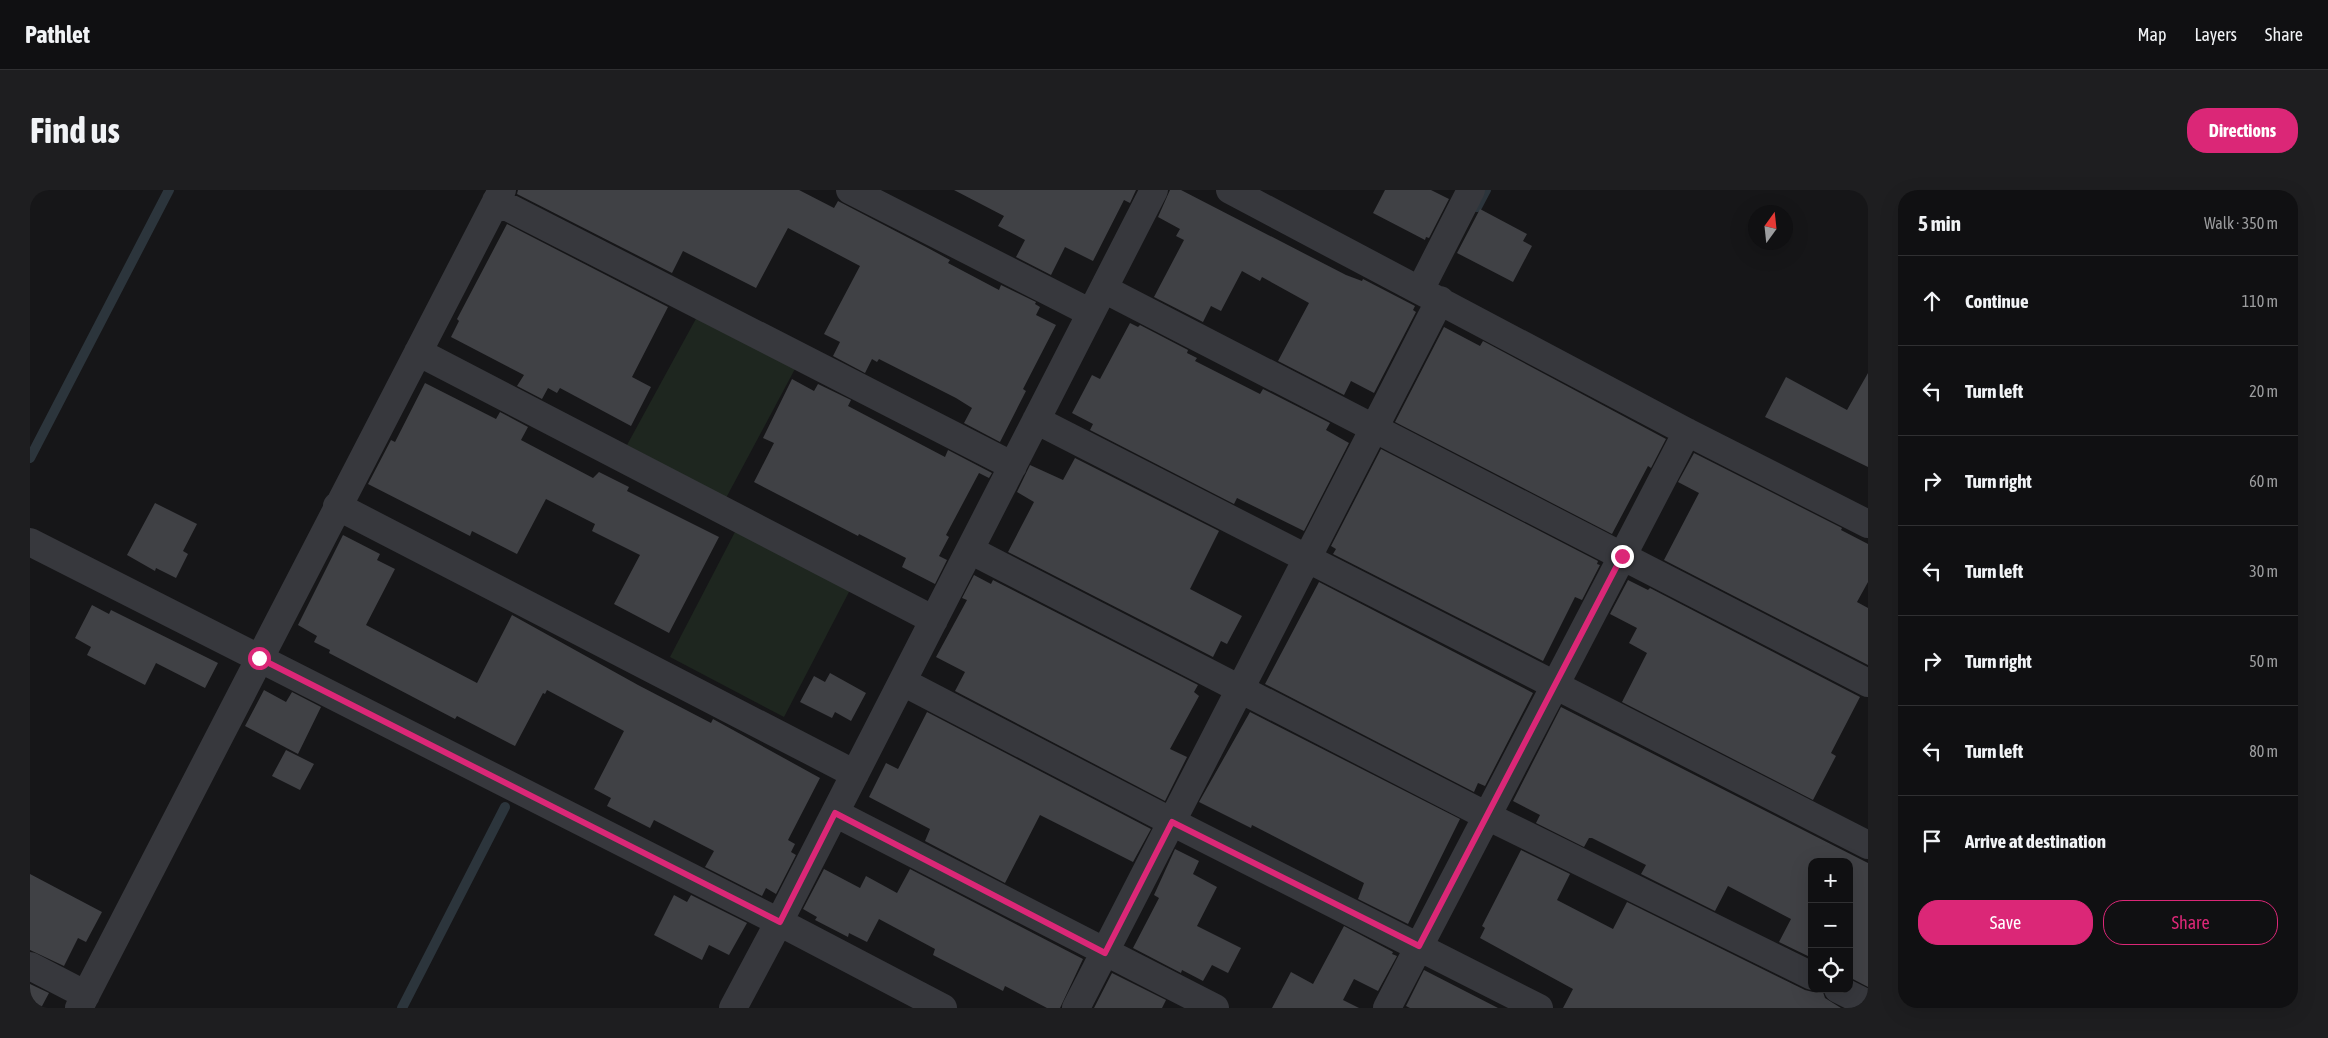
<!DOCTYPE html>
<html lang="en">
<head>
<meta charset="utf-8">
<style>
  :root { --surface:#101012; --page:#1e1e20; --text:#f1f3f6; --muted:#9c9d9f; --line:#303032; --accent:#db2777 }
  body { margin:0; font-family:"Asap Condensed",sans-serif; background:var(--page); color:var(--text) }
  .controls { position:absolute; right:15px; bottom:15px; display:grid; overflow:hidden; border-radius:10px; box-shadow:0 5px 20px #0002 }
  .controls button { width:45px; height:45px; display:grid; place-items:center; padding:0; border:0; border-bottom:1px solid var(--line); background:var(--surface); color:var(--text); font:25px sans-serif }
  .compass { position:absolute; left:1718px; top:15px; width:45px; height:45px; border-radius:50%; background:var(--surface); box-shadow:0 5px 20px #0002; rotate:15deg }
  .stop { position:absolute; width:15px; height:15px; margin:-11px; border:4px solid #db2777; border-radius:50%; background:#fff }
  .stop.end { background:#db2777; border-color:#fff; box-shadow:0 1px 5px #0008 }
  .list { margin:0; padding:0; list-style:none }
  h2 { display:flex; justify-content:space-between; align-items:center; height:65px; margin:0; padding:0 20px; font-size:21px }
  h2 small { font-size:16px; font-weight:400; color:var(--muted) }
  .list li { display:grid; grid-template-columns:32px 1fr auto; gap:15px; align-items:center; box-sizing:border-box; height:90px; padding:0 20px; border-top:1px solid var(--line) }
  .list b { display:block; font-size:19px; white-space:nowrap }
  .list em { font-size:16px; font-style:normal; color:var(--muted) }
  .actions { display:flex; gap:10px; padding:15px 20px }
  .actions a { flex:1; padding:11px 0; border:1px solid var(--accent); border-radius:20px; text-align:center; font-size:18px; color:var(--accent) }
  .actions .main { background:var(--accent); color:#fff }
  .icon { flex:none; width:28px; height:28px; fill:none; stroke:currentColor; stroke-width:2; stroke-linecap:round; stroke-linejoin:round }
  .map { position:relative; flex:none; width:1838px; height:818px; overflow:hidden; border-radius:20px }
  header { display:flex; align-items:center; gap:30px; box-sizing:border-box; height:70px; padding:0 25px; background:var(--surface); border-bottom:1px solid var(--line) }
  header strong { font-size:24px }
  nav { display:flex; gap:28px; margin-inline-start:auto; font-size:18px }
  .intro { display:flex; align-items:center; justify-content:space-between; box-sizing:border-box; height:120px; padding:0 30px }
  h1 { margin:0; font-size:35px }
  .button { padding:12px 22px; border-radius:20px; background:var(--accent); color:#fff; font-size:18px; font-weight:700 }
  main { display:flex; gap:30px; padding:0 30px }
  aside { flex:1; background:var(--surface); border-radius:20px; box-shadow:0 5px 20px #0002 }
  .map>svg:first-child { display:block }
  .green { fill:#1e261f }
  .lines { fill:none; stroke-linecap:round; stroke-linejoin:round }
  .stream { stroke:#2c353c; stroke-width:10 }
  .building { fill:#404145 }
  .minor { stroke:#37383d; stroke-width:28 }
  .route { stroke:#db2777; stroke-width:6 }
</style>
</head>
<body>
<header>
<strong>Pathlet</strong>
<nav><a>Map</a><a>Layers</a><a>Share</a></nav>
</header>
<div class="intro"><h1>Find us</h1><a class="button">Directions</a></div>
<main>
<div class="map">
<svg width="1838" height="818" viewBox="0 0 1838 818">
  <rect width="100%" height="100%" fill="#161618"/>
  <path class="green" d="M668 125 766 177 696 308 597 255Z
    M706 340 820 400 754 527 640 467Z"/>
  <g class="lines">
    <path class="stream" d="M1447 17 1456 0
      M0 268 139 0
      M372 818 475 617"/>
  </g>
  <path class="building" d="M488 0H769L804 18 808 11 898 58 920 70 918 73 969 100 971 95 1006 112 1005 114 1010 117 1006 125 1026 135 993 199 996 201 970 252 934 233 942 218 926 208 849 169 847 172 842 169 835 183 803 166 810 152 794 144 830 76 758 38 726 98 653 61 642 83 487 4Z
    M924 0H1106L1100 13 1094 10 1063 71 1035 57 1021 85 986 67 995 50 968 36 974 26Z
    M1140 0H1151L1316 85 1332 91 1333 89 1385 116 1383 120 1386 122 1344 203 1321 191 1314 205 1248 171 1279 113 1232 87 1230 91 1212 81 1191 121 1181 116 1173 132 1124 107 1154 50 1146 46 1150 39 1128 27Z
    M1355 0H1401L1419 9 1399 48 1396 47 1395 50 1343 23Z
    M1450 19 1497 44 1493 51 1502 56 1483 92 1427 63Z
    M477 34 638 117 602 187 621 197 601 236 530 198 527 203 518 198 512 209 487 196 494 185 421 147 429 131 427 129Z
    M1100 133 1108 137 1110 135 1158 160 1157 163 1167 168 1165 171 1230 204 1233 199 1300 233 1296 240 1319 253 1274 341 1207 308 1204 314 1060 240 1063 234 1042 223 1062 185 1070 189Z
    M1414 137 1450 156 1453 151 1636 249 1621 278 1618 276 1582 344 1365 232Z
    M1838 183V277L1735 227 1756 187 1817 220Z
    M762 189 784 201 788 194 821 210 818 216 915 267 918 260 962 283 959 288 949 283 916 345 919 347 909 366 917 370 905 394 872 377 876 368 829 344 828 346 724 292 744 253 733 248Z
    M395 193 466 229 470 222 498 237 491 250 563 288 569 282 599 297 597 301 689 347 639 443 584 414 610 365 562 341 565 334 516 309 487 364 442 341 440 346 338 294 361 250 365 252Z
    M1351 259 1568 371 1567 374 1570 375 1552 410 1545 407 1513 471 1303 364 1306 359 1301 356Z
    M1664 263 1812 338 1811 340 1838 354V392L1827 412 1838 418V475L1634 370 1669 303 1648 292Z
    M1045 268 1189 341 1160 399 1212 426 1197 454 1191 451 1183 467 978 362 1004 312 987 302 1000 275 1033 290Z
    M125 313 167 334 153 361 158 364 146 388 126 378 125 381 97 365Z
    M313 345 350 364 347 370 365 379 336 435 447 493 482 425 608 495 681 533 683 529 790 588 758 650 765 654 761 662 766 665 746 704 736 698 732 706 675 677 684 661 624 630 620 638 577 616 581 608 564 599 594 541 517 500 515 504 513 503 485 556 427 526 425 529 299 463 300 460 284 452 287 446 268 435Z
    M944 385 961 394 963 390 1168 495 1164 502 1169 506 1140 559 1157 567 1135 611 925 501 935 482 906 467 937 410 932 408Z
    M1598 390 1618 400 1620 398 1830 507 1801 563 1806 566 1783 610 1592 512 1617 463 1599 453 1607 438 1580 424Z
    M1289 392 1503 503 1455 596 1448 593 1444 602 1235 494Z
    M62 415 79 424 81 420 188 473 175 498 126 473 115 495 57 465 61 457 45 448Z
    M800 483 836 503 821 531 805 522 802 528 770 512 784 486 795 492Z
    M234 500 256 512 262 502 291 517 268 564 215 536Z
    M1531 517 1838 673V797L1819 787V672H1782V768L1749 752 1761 729 1698 696 1685 721 1611 684 1616 675 1562 648H1559L1554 657 1506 633 1510 625 1483 611Z
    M897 522 1121 639 1103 672 1010 625 975 693 895 651 900 639 839 607 856 573 868 579Z
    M1220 522 1430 629 1378 734 1328 709 1334 693 1222 635 1221 638 1169 612Z
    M256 560 284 574 270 600 242 586Z
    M1145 659 1169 671 1163 684 1187 697 1167 736 1211 758 1198 783 1182 775 1173 791 1152 780 1151 783 1103 758 1129 708 1124 705Z
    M1491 660 1540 684 1527 710 1583 739 1597 712 1775 800 1783 802 1792 799 1795 808 1811 818H1533L1543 799 1450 748 1455 738 1452 736Z
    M794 679 830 698 836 686 867 703 880 679 1053 769 1030 818H1017L975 796 973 801 903 765 905 759 849 729 837 752 819 743 818 747 785 730 787 727 773 719Z
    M0 684 72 722 56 752 48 748 34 776 0 760Z
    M644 705 657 712 661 705 717 733 699 765 679 755 672 770 624 745Z
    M1314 736 1363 762 1362 764 1367 766 1348 801 1324 789 1313 810 1329 818H1242L1261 782 1283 794Z
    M1394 780 1468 818H1380L1376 816Z
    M1082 783 1136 810 1132 818H1064Z
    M0 794 19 803 11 818H0Z"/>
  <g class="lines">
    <path class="minor" d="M820 0 1061 123
      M1200 0 1657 242 1838 334
      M466 11 983 276
      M1074 99 1838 493
      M1390 100 1441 0
      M388 162 904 430
      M1006 230 1838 655
      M307 316 825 584
      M0 352 749 732 913 818
      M940 360 1457 626 1782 786
      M873 492 1142 632 1509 818
      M805 623 1185 818
      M0 776 56 805
      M1808 799 1838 814
      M49 818 472 0
      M703 818 749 732 1124 0
      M1046 818 1410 110
      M1357 818 1657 242"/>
  </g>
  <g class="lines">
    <path class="route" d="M229 468 750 732 805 623 1075 763 1142 632 1389 756 1592 366"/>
  </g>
</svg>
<div class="controls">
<button>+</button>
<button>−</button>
<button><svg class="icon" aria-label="locate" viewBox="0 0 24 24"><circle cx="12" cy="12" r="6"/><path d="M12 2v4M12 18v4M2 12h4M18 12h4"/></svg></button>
</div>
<svg class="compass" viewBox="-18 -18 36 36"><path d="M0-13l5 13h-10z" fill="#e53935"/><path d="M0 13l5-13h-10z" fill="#9c9d9f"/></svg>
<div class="stop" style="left:229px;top:468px"></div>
<div class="stop end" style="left:1592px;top:366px"></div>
</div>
<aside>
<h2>5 min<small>Walk · 350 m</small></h2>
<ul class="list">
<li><svg class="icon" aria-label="ahead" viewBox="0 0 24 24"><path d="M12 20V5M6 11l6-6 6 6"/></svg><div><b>Continue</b></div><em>110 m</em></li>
<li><svg class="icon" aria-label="left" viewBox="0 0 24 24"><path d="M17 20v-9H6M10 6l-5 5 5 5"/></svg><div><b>Turn left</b></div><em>20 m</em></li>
<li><svg class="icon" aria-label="right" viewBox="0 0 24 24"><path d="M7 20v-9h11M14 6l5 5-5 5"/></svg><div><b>Turn right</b></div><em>60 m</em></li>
<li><svg class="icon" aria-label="left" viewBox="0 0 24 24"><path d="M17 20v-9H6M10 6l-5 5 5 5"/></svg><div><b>Turn left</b></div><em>30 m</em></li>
<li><svg class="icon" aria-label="right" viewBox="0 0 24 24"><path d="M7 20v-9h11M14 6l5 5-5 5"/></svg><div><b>Turn right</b></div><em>50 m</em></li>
<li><svg class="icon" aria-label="left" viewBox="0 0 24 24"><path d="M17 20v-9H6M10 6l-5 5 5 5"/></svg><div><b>Turn left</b></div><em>80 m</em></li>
<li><svg class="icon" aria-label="arrive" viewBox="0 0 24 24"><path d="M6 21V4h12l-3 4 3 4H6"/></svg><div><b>Arrive at destination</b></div></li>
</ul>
<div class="actions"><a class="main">Save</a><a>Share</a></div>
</aside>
</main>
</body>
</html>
